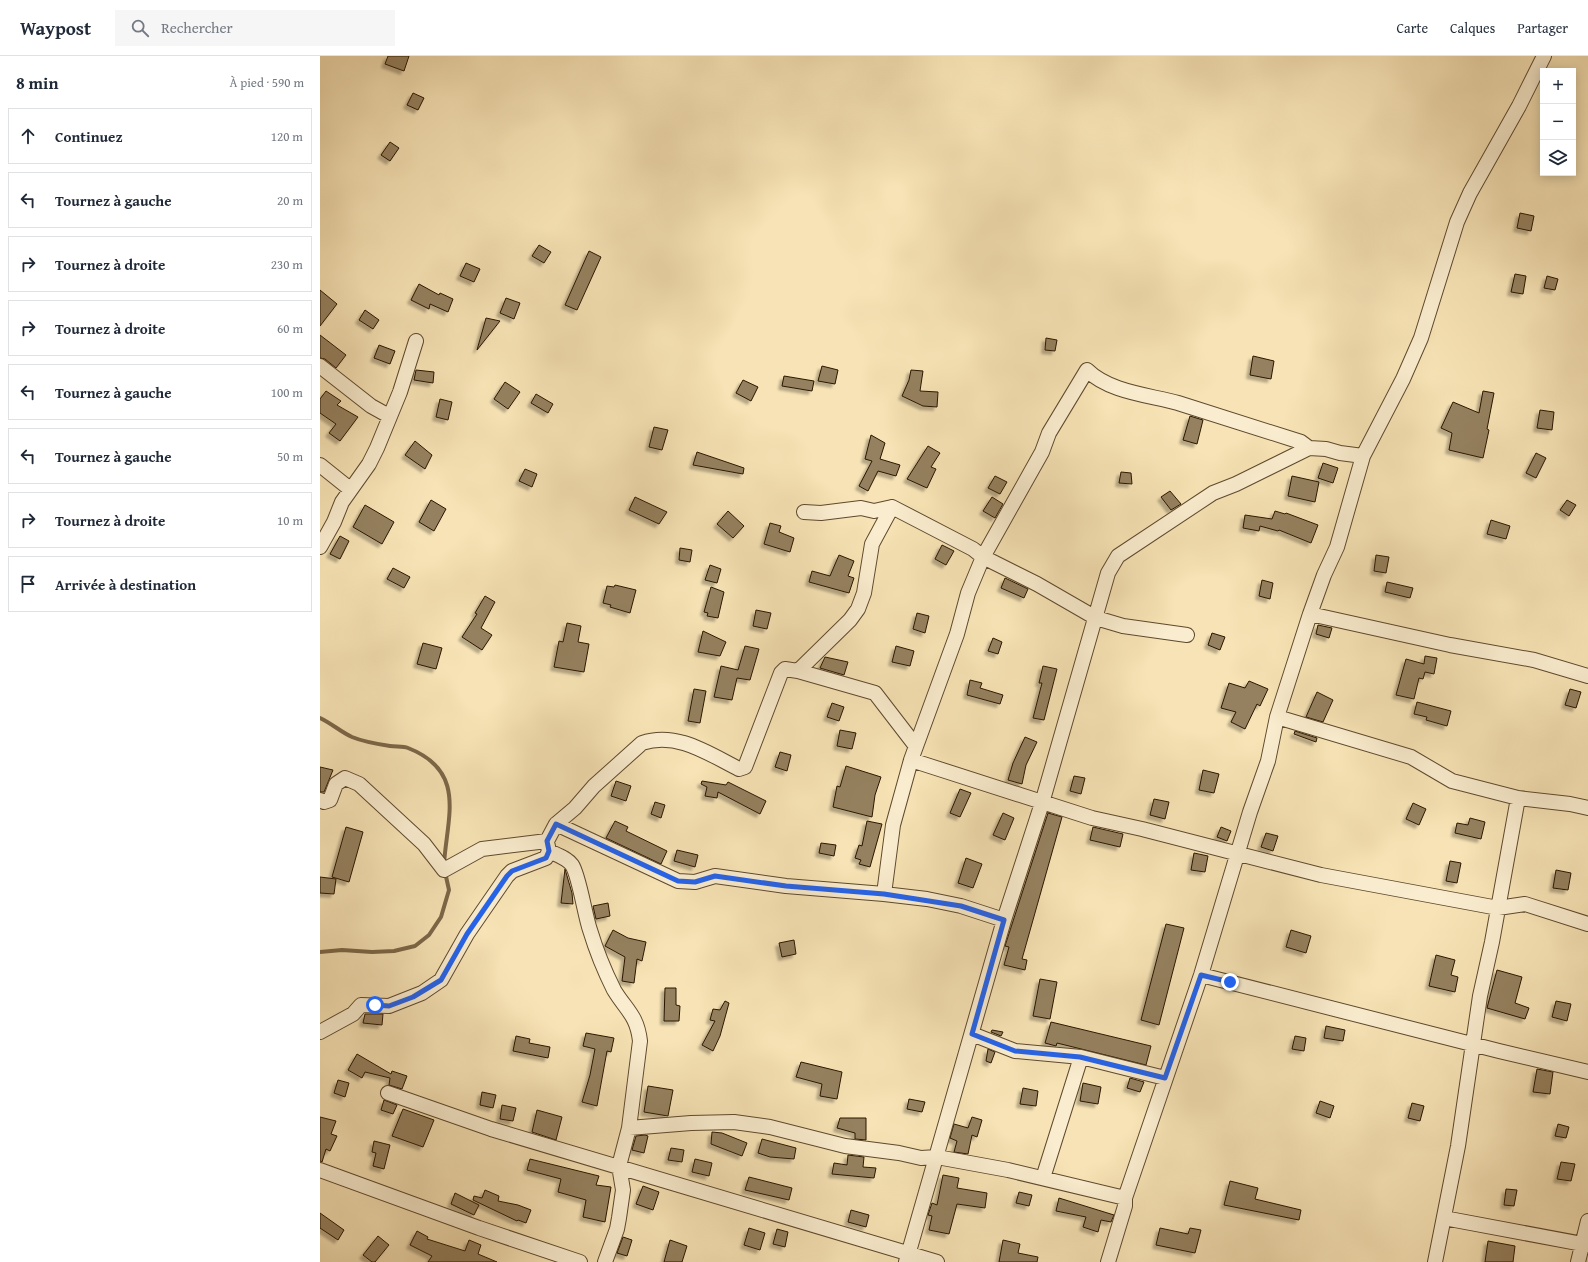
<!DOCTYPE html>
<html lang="fr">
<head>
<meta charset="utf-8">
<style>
  :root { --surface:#fff; --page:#f6f6f7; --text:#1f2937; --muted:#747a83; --line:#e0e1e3 }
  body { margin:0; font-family:"Gentium Book Plus",serif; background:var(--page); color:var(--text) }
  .controls { position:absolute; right:12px; top:12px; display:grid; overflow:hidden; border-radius:0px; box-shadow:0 2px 10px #0003 }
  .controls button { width:36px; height:36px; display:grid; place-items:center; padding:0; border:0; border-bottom:1px solid var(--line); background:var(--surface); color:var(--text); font:20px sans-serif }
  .stop { position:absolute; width:12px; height:12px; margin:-9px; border:3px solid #2563eb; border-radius:50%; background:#fff }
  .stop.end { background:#2563eb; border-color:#fff; box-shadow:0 1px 4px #0008 }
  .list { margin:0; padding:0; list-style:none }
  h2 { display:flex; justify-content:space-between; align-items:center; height:52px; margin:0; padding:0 16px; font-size:17px }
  h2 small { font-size:13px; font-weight:400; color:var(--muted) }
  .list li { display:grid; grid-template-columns:26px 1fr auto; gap:12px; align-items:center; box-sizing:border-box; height:56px; margin:0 8px 8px; padding:0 8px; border:1px solid var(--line); border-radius:0px }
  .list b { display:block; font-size:15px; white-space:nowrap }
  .list em { font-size:13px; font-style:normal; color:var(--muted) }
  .icon { flex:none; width:22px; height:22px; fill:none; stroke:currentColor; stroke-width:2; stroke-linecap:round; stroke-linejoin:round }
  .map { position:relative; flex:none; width:1268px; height:1206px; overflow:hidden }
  header { display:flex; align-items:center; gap:24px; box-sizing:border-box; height:56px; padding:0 20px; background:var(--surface); border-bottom:1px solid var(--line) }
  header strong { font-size:19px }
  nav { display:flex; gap:22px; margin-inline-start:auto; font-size:14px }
  .search { width:280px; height:36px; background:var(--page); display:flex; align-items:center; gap:10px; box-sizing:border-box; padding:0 14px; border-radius:0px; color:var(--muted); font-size:15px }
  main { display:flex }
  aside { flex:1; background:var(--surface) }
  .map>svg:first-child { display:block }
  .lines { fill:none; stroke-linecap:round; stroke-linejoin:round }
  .stream { stroke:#7c6748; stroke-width:4 }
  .building { fill:#95815f; stroke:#2b1601; filter:url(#shadow) }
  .minor-casing { stroke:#5e492e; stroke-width:16 }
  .minor { stroke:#faedcf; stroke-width:14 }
  .route { stroke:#2563eb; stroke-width:5 }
</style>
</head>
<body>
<header>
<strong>Waypost</strong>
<div class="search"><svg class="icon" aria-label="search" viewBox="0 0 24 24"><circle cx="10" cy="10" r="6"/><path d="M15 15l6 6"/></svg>Rechercher</div>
<nav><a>Carte</a><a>Calques</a><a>Partager</a></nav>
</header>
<main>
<aside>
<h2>8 min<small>À pied · 590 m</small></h2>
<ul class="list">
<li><svg class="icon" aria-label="ahead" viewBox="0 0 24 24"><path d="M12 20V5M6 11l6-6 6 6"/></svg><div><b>Continuez</b></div><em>120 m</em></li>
<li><svg class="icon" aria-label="left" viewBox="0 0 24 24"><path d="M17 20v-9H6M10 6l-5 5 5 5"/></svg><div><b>Tournez à gauche</b></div><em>20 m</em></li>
<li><svg class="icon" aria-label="right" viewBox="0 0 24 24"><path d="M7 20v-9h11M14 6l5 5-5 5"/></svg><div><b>Tournez à droite</b></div><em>230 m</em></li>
<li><svg class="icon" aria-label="right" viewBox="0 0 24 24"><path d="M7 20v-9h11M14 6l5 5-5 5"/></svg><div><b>Tournez à droite</b></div><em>60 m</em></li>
<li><svg class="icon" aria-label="left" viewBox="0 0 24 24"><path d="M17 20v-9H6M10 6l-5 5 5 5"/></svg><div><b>Tournez à gauche</b></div><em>100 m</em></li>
<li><svg class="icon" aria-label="left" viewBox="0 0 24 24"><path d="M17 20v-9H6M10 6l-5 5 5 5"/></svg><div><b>Tournez à gauche</b></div><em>50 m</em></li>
<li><svg class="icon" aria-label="right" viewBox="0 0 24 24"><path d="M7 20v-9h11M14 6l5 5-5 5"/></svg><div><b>Tournez à droite</b></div><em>10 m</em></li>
<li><svg class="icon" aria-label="arrive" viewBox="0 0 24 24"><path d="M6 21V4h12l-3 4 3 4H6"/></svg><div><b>Arrivée à destination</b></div></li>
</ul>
</aside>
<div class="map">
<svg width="1268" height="1206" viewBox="0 0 1268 1206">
  <defs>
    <filter id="shadow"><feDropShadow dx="-3.5" dy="3.5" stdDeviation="1" flood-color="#0004"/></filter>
  </defs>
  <rect width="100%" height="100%" fill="#f7e3b5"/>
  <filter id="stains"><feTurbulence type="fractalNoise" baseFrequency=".005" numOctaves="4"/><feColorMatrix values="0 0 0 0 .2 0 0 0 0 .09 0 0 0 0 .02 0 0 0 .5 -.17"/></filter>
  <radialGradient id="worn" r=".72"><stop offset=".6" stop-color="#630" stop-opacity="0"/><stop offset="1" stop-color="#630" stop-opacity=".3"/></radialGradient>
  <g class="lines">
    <path class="stream" d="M0 662C11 667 21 676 32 681 44 686 57 688 70 690 76 691 83 690 88 692 147 715 127 761 124 808
      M0 896 22 894 52 896 74 895 95 890 109 879 121 861 129 834 125 816"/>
  </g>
  <path class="building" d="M68 0H89L84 15 65 8Z
    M93 37 104 42 98 54 87 49Z
    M70 86 79 92 70 105 61 99Z
    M1200 157 1214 160 1211 175 1197 172Z
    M219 189 231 196 224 207 212 200Z
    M269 195 281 201 257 254 245 249Z
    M146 207 160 213 154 226 140 220Z
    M1195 218 1206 220 1203 238 1191 236Z
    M1227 220 1238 223 1235 234 1224 232Z
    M99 228 119 239 120 237 133 243 128 256 110 248 109 253 91 244Z
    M0 234 17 248 0 270Z
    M186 242 200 247 194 263 180 257Z
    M45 254 59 264 53 273 39 264Z
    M166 262 180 265 157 294Z
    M0 279 26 299 16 312 5 303 0 302Z
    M726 282 737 284 735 295 725 294Z
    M59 289 75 295 70 308 54 302Z
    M933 300 954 305 951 323 930 319Z
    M502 310 518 314 515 328 498 325Z
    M96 314 114 316 113 327 94 324Z
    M591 314 603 315 600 335 618 336 617 351 603 350 582 340 589 324Z
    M464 320 494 325 492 335 462 330Z
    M423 324 438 331 431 345 416 337Z
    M185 326 200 336 188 353 174 343Z
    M6 335 21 345 17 349 38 361 20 385 9 377 16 368 0 357V343Z
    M1163 335 1174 337 1167 373 1169 374 1163 402 1129 394 1132 377 1121 372 1133 346 1159 357Z
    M216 338 233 348 228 357 211 347Z
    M120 343 132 346 128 364 116 361Z
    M1220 354 1234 356 1232 374 1217 372Z
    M870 360 883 364 877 388 863 384Z
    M334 371 348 374 342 394 329 391Z
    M551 379 565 387 560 403 580 409 576 420 558 415 548 435 539 430 552 405 545 403Z
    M95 385 112 399 105 413 85 399Z
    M608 390 620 397 611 411 616 413 607 432 587 423Z
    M377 396 424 412 423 418 373 409Z
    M1216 397 1226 402 1216 422 1206 417Z
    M1003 407 1018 412 1013 427 998 422Z
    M205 413 217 418 212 431 199 425Z
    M801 416 811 417 812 428 799 427Z
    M675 420 687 426 680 438 668 432Z
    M972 420 999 426 995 446 968 440Z
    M850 435 861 448 851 454 841 441Z
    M315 441 347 456 339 468 309 454Z
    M672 441 683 448 675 462 663 455Z
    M111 444 126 453 114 475 99 466Z
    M1247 444 1256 449 1249 460 1240 454Z
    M45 449 74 466 62 488 33 471Z
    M408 455 424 470 413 482 397 468Z
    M955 455 965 458 966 457 998 469 991 487 959 474 958 475 940 470 939 475 923 472 925 459 952 463Z
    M1171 464 1190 470 1186 483 1167 478Z
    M450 467 461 470 459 476 474 482 470 496 444 488Z
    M20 480 29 485 20 503 10 498Z
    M622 489 634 495 626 509 615 503Z
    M360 492 372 494 370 506 359 504Z
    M519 499 534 505 528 520 534 522 529 537 489 526 492 515 510 520Z
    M1056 499 1069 501 1066 517 1054 515Z
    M390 509 401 513 397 527 385 524Z
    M73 512 90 521 84 532 67 523Z
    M685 522 708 533 704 542 681 532Z
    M942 524 953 527 950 543 939 540Z
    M1067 526 1093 532 1090 542 1065 536Z
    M295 529 316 534 310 557 290 551 291 549 283 547 287 530 294 531Z
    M391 531 404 536 398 562 387 560 388 557 384 556Z
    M165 540 175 546 161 572 172 579 162 594 142 581 157 558 155 557Z
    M436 554 451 557 447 573 433 570Z
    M597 557 609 560 605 577 593 573Z
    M247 567 261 570 258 586 269 588 264 616 234 611 239 585 243 586Z
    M998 569 1012 572 1009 582 996 578Z
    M383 575 406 586 400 600 378 596Z
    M892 577 905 581 900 594 888 589Z
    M673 582 682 586 678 598 668 595Z
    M103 587 122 592 116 613 97 608Z
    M425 590 439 593 430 624 417 622 412 644 394 641 401 610 418 614Z
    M576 590 594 595 590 610 572 606Z
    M1105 600 1117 602 1114 618 1105 616 1103 623 1099 622 1094 643 1076 639 1086 603 1104 608Z
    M505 601 528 606 524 619 500 612Z
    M723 610 737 613 724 664 713 662 722 627H719Z
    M650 624 662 627 660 632 683 639 680 648 647 639Z
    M929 625 948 633 940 650 937 648 925 673 911 666 916 656 901 652 909 627 925 632Z
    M374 633 386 635 380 667 368 665Z
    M1250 633 1261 636 1256 652 1245 649Z
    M997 636 1013 644 1003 666 986 661Z
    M1097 646 1131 655 1127 670 1106 664 1107 661 1094 658Z
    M512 647 524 651 519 665 507 661Z
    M520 674 536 677 532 693 517 690Z
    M975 675 997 682 996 686 974 678Z
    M705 681 717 686 706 709 702 728 688 724 693 707Z
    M460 696 471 699 467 715 455 711Z
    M526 710 561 721 555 739 552 761 513 751 517 730 520 731Z
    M0 711 13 714 4 736H0Z
    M883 714 899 718 894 737 879 734Z
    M754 720 765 722 761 738 750 735Z
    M296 725 311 730 306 745 291 740Z
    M382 725 406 729 408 726 446 745 440 758 398 736 397 742 385 740 387 731 381 728Z
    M640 733 651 737 640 761 630 757Z
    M834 743 849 746 845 763 830 759Z
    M335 746 345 749 341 762 331 758Z
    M1093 747 1106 753 1099 769 1086 763Z
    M683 757 694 762 685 784 673 779Z
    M728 757 742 761 702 903 707 904 705 914 684 909 689 891 685 890Z
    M1150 762 1165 766 1161 783 1135 777 1137 767 1148 769Z
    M295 765 308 771 306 775 347 795 341 808 286 782Z
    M547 765 562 768 550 811 539 808 541 804 535 802 539 789 542 790Z
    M26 771 43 776 29 826 12 821Z
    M773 771 803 778 800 791 770 784Z
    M901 771 911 775 907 785 897 781Z
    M946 777 958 780 953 795 941 791Z
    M501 787 516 789 514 800 499 797Z
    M357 794 378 799 375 811 354 805Z
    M874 797 888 800 885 816 871 814Z
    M646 802 662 808 653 832 638 827Z
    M1130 805 1141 807 1137 827 1126 825Z
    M245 813 252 837 253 848 241 847Z
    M1236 814 1251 817 1248 834 1233 832Z
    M0 821 16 823 14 838 0 837Z
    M288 847 290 860 276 863 273 850Z
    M846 868 864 872 839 969 821 964Z
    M293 874 308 882 326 886 322 905 317 903 314 927 302 925 305 901 285 890Z
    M971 874 991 880 986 897 966 891Z
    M474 884 476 898 462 901 459 887Z
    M1116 899 1135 904 1131 919 1138 921 1135 936 1109 930Z
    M1177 914 1202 921 1195 947 1209 952 1205 963 1167 952Z
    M720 923 737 926 730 963 713 960Z
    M345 932H356V949L360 950 359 965H344Z
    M405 945 409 947 400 980 393 995 382 989 395 965 390 964 393 953 400 954Z
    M1236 945 1251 948 1247 965 1232 961Z
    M45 958H63L62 969 43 967Z
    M731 966 831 990 826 1009 737 987 736 990 725 987Z
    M1006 970 1025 974 1023 985 1004 982Z
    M672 974 683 976 681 980 671 976Z
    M266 977 294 982 291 996 287 995 277 1050 262 1046 270 1019 275 993 263 990Z
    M196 980 210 983 209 987 230 991 228 1002 193 995Z
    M975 980 986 982 984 995 972 993Z
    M668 993 675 996 671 1007 666 1005Z
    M37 998 71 1018 72 1015 87 1020 82 1033 69 1029 70 1022 45 1016 42 1022 28 1014Z
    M481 1006 522 1016 517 1043 500 1040 502 1028 476 1021Z
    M1217 1013 1233 1016 1230 1038 1213 1036Z
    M810 1022 824 1026 820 1036 807 1032Z
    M18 1024 29 1027 25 1041 14 1037Z
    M763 1027 781 1031 778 1048 760 1045Z
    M328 1030 353 1034 348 1060 324 1056Z
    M703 1032 718 1035 716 1050 700 1048Z
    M162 1036 176 1039 173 1052 160 1049Z
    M589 1043 605 1046 602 1056 587 1053Z
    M64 1044 77 1049 73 1058 61 1054Z
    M1000 1045 1014 1050 1010 1062 996 1057Z
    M1092 1047 1104 1050 1100 1065 1088 1062Z
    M182 1049 196 1052 193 1065 180 1063Z
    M83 1053 114 1064 103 1091 72 1080Z
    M217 1054 242 1061 236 1084 212 1076Z
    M0 1061 16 1065 11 1078 17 1080 10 1095 6 1093 2 1106 0 1105Z
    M652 1061 662 1064 657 1081 652 1079 648 1098 634 1096 637 1085 630 1082 634 1068 648 1072Z
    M520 1062H546V1084L535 1083V1077L517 1072Z
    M1238 1068 1249 1071 1246 1082 1235 1080Z
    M392 1076 402 1077 427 1087 422 1100 391 1088Z
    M325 1079 328 1080 324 1097 312 1094 316 1080Z
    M442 1083 476 1092 474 1103 450 1101 438 1097Z
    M54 1085 70 1089 64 1113 53 1110 56 1097 52 1096Z
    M351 1092 364 1094 362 1106 348 1104Z
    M528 1099 544 1101 543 1111 556 1112 554 1122 512 1118 514 1107 527 1109Z
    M210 1103 279 1120 276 1129 291 1131 285 1166 263 1161 266 1144 238 1136 241 1123 207 1114Z
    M375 1103 392 1107 389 1120 372 1116Z
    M1241 1106 1255 1108 1251 1125 1237 1123Z
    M623 1119 639 1122 637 1132 667 1137 665 1152 637 1148 629 1178 609 1174 612 1160 608 1159 612 1147 617 1149Z
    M429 1121 472 1132 469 1144 425 1134Z
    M910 1125 938 1132 935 1143 981 1154 979 1164 904 1149Z
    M323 1130 339 1136 333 1154 316 1148Z
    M1186 1133 1197 1134 1194 1150 1184 1149Z
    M165 1134 179 1140 178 1145 198 1149 211 1154 206 1167 198 1164 197 1165 153 1144 154 1140 162 1142Z
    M699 1136 712 1139 709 1150 696 1147Z
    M135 1137 159 1149 154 1159 131 1148Z
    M739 1142 794 1159 791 1166 781 1164 778 1176 763 1171 766 1161 736 1155Z
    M531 1154 549 1159 546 1171 528 1166Z
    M0 1157 24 1174 18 1184 0 1172Z
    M429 1172 445 1177 440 1194 424 1189Z
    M840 1172 868 1178 870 1172 881 1174 875 1197 836 1189Z
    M457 1173 468 1176 465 1191 453 1188Z
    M97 1175 108 1181 107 1183 145 1195 149 1184 161 1189 158 1198 177 1206H108L112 1200 90 1189Z
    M58 1180 69 1189 55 1206H52L43 1199Z
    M303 1181 312 1184 307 1200 297 1197Z
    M350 1184 367 1190 362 1206H344Z
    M683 1184 700 1188 698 1197 718 1201 717 1206H679Z
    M1168 1185 1195 1190 1193 1206H1165Z"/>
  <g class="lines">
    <g class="minor-casing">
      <path id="minor" d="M0 310 51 350 69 360
        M0 409 30 433
        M484 456 501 457 541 452 554 455 572 451 653 493 663 501 717 528 776 562 803 570 867 579
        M0 491 14 466 22 446 49 408 57 392 80 336 96 285
        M990 558 1130 589 1214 604 1268 620
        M478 615 530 564 538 553 544 537 552 488 572 451
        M957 661 1091 701 1132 725 1198 742 1250 748 1268 752
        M591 704 772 762 822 773 1001 819 1178 852 1205 848 1268 868
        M0 744 4 746 10 744 16 728 25 722 39 728 104 788 124 814 162 793 227 785 236 768 358 825 375 826 395 820 466 830 564 838 607 843 641 850 684 864
        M236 768 255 752 274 730 322 687C357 675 389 698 419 713L425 711 461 617 465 613 478 615 555 637 595 689
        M229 795C237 799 247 802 252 809 259 819 265 860 270 874 276 894 285 916 294 934 306 954 317 959 320 985L309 1072 299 1110 303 1134 299 1162 297 1173 285 1206
        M564 838 573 769 591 704 637 578 648 537 663 501 722 396 729 377 767 314C789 336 829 339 858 347 899 360 940 373 981 386L989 392
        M881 919 1179 995 1268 1016
        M0 976 33 958 41 949 69 950 102 937 121 924 147 878 187 820 192 815 226 802 229 795 227 786
        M652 978 695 995 761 1001 845 1022
        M68 1037 171 1073 617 1206
        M309 1072 371 1067 414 1066 450 1071 525 1090 579 1097 601 1102 617 1101 688 1114 805 1142
        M0 1114 159 1172 260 1206
        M723 1122 761 1001
        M1124 1162 1268 1189
        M586 1206 684 864 722 747 788 517 798 500 893 437 916 428 989 392 1006 393 1020 397 1043 400
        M788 1206 805 1150V1142L881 919 930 756 948 705 957 661 990 558 1004 519 1017 491 1043 400 1083 323 1101 282 1137 166 1150 137 1199 50 1224 0
        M1115 1206 1138 1090 1160 940 1172 886 1198 742
        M1258 1206 1268 1165"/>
    </g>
    <use href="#minor" class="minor"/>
  </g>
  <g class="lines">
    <path class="route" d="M55 949 69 950 93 941 121 924 147 878 187 820 192 815 226 802 229 795 227 785 236 768 358 825 375 826 395 820 466 830 564 838 641 850 684 864 652 978 695 995 760 1001 845 1022 881 919 910 926"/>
  </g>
  <rect width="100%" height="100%" filter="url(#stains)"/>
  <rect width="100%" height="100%" fill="url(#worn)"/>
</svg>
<div class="controls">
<button>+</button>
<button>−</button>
<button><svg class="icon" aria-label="layers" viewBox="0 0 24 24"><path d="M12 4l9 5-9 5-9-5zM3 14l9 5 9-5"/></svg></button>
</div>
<div class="stop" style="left:55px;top:949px"></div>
<div class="stop end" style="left:910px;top:926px"></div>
</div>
</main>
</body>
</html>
